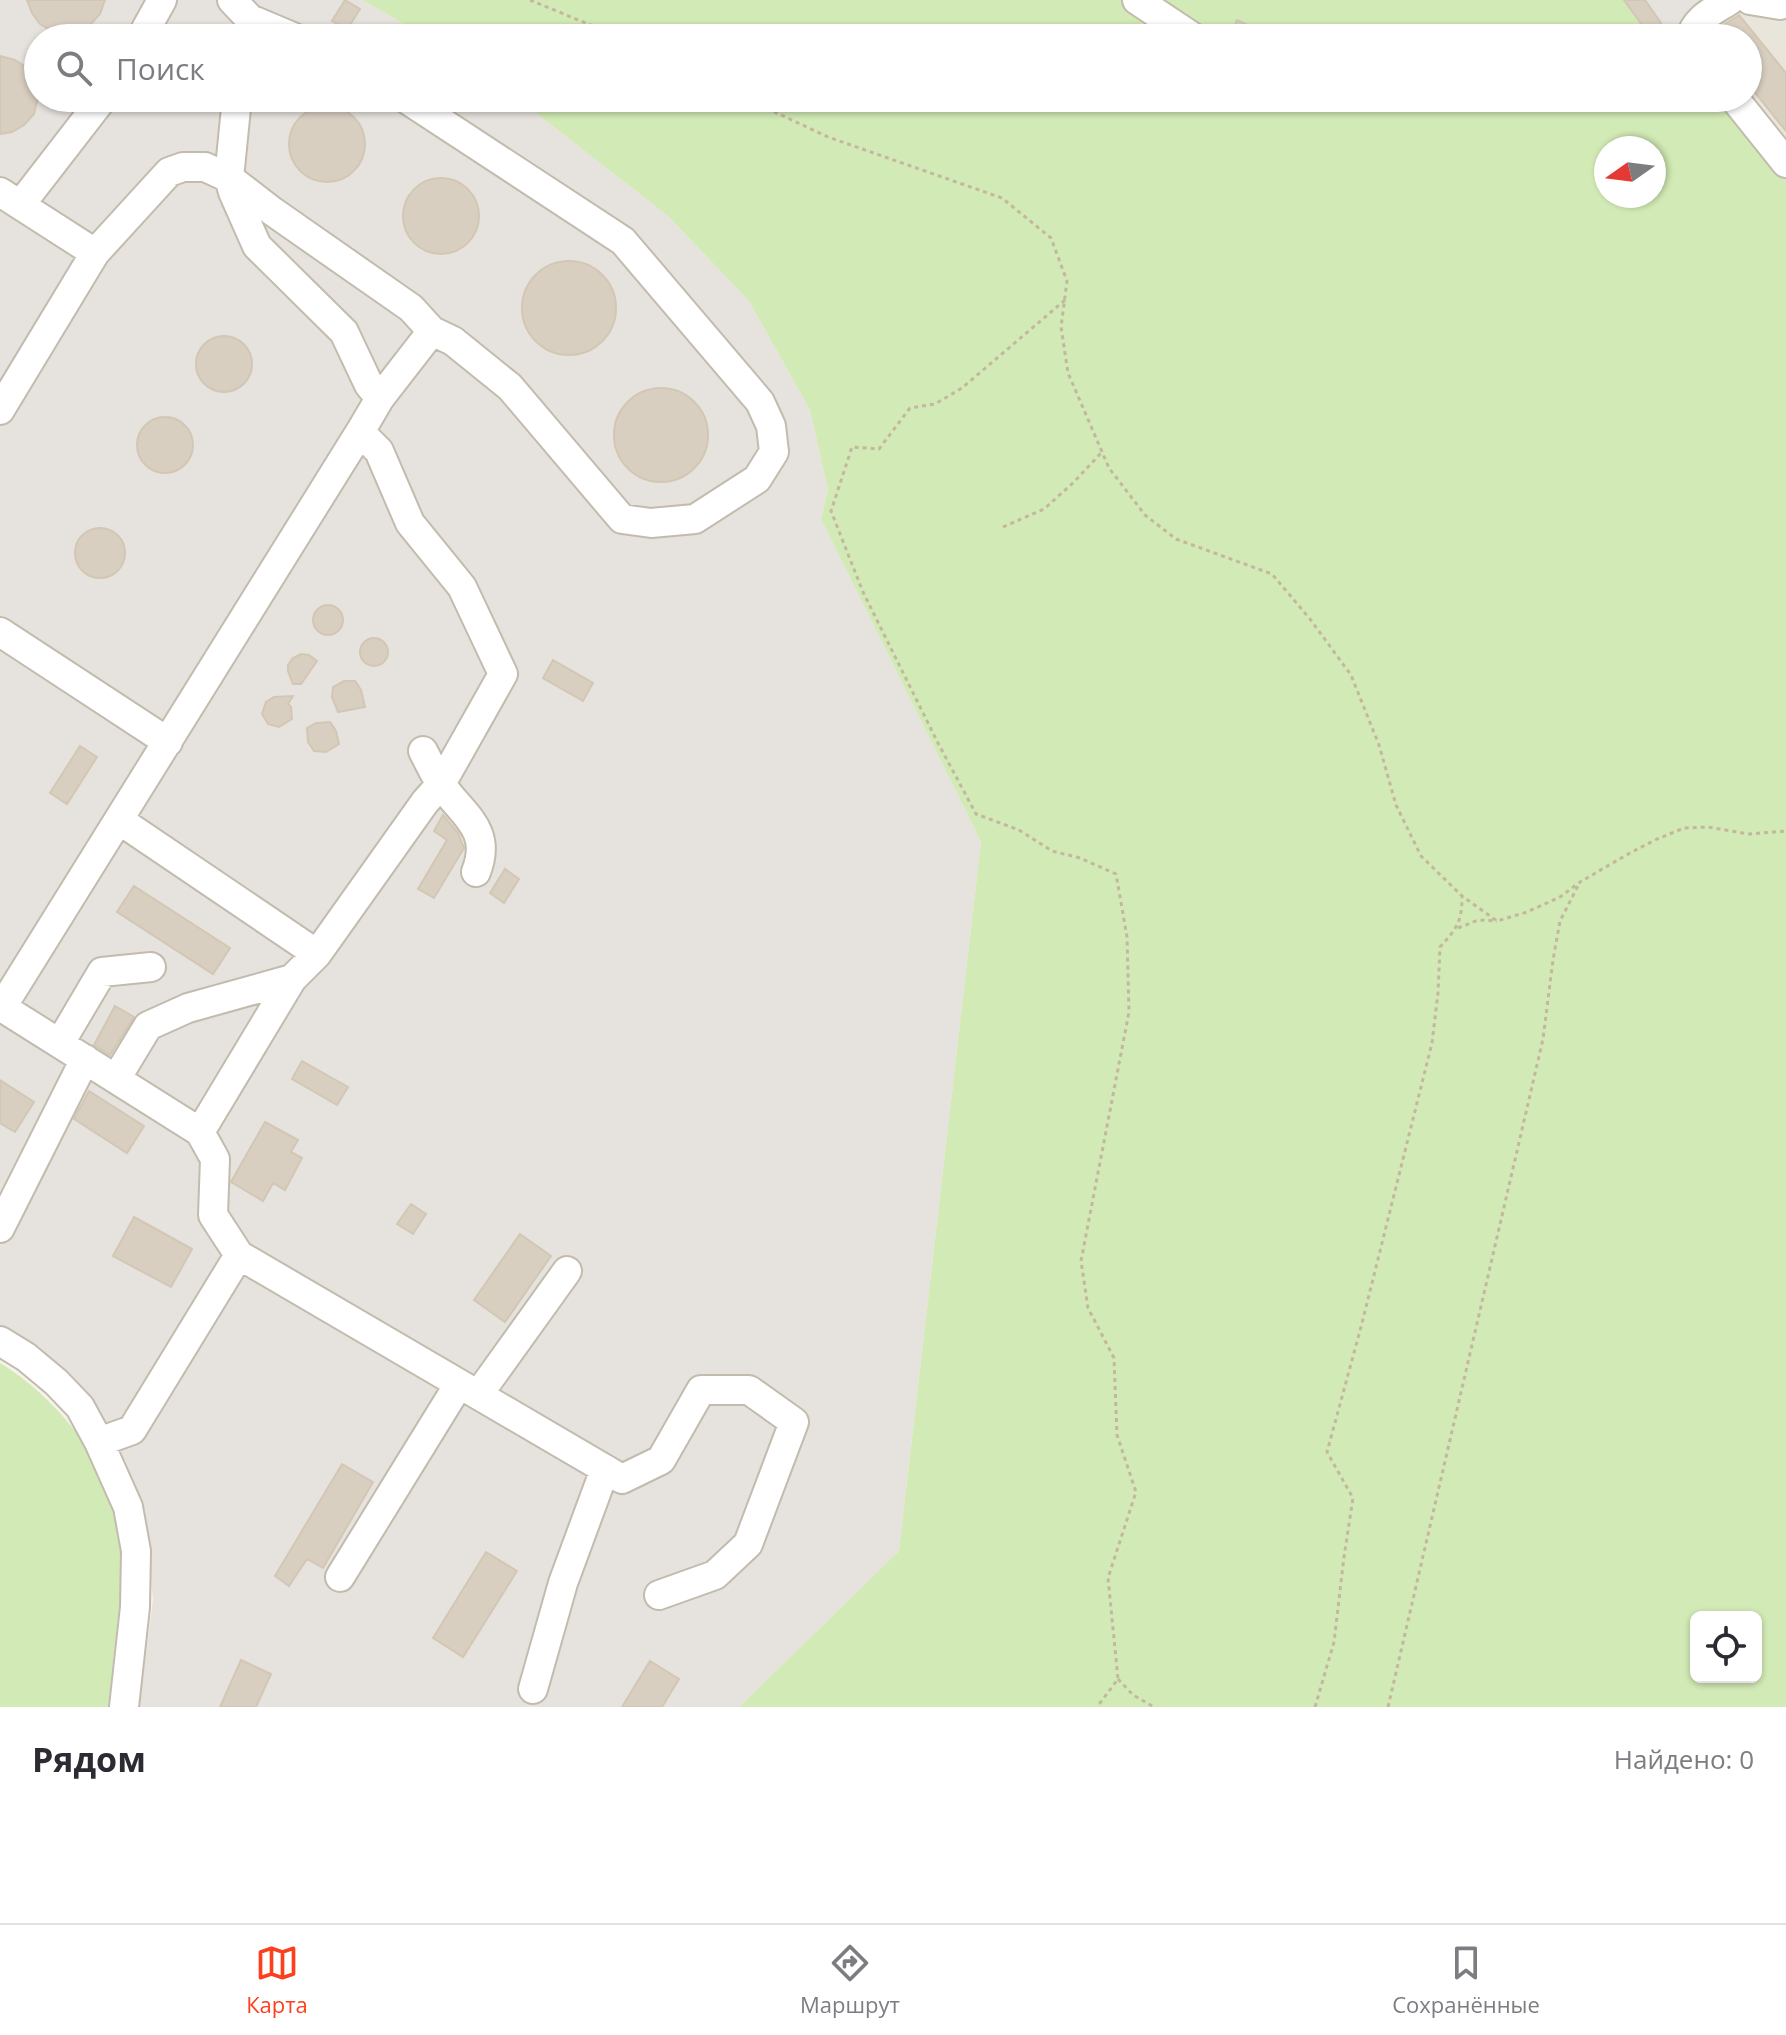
<!DOCTYPE html>
<html lang="ru">
<head>
<meta charset="utf-8">
<style>
  :root { --surface:#fff; --page:#f2f2f3; --text:#2b2b33; --muted:#7c7c81; --line:#e1e1e2; --accent:#fc3f1d }
  body { margin:0; font-family:"Open Sans",sans-serif; background:var(--page); color:var(--text) }
  .controls { position:absolute; right:24px; bottom:24px; display:grid; overflow:hidden; border-radius:12px; box-shadow:0 2px 6px #0004 }
  .controls button { width:72px; height:72px; display:grid; place-items:center; padding:0; border:0; border-bottom:2px solid var(--line); background:var(--surface); color:var(--text); font:40px sans-serif }
  .compass { position:absolute; left:1594px; top:136px; width:72px; height:72px; border-radius:50%; background:var(--surface); box-shadow:0 2px 6px #0004; rotate:256deg }
  .list { margin:0; padding:0; list-style:none }
  h2 { display:flex; justify-content:space-between; align-items:center; height:104px; margin:0; padding:0 32px; font-size:34px }
  h2 small { font-size:26px; font-weight:400; color:var(--muted) }
  .icon { flex:none; width:44px; height:44px; fill:none; stroke:currentColor; stroke-width:2; stroke-linecap:round; stroke-linejoin:round }
  .map { position:relative; flex:none; width:1786px; height:1707px; overflow:hidden }
  .search { position:absolute; background:var(--surface); box-shadow:0 2px 6px #0004; left:24px; right:24px; top:24px; height:88px; display:flex; align-items:center; gap:20px; box-sizing:border-box; padding:0 28px; border-radius:44px; color:var(--muted); font-size:30px }
  .sheet { height:216px; background:var(--surface) }
  nav { display:flex; justify-content:space-around; align-items:center; box-sizing:border-box; height:112px; border-top:2px solid var(--line); background:var(--surface); font-size:22px; color:var(--muted) }
  nav a { display:grid; justify-items:center; gap:4px }
  nav .on { color:var(--accent) }
  .map>svg:first-child { display:block }
  .residential { fill:#eae5da }
  .industrial { fill:#e6e2dd }
  .green { fill:#d2eab5; fill-rule:evenodd }
  .building { fill:#d8cfc1; stroke:#d3c7b4; stroke-width:2 }
  .lines { fill:none; stroke-linecap:round; stroke-linejoin:round }
  .minor-casing { stroke:#c2bbae; stroke-width:32 }
  .path { stroke:#c4b79f; stroke-width:3; stroke-dasharray:4 4; stroke-linecap:butt }
  .minor { stroke:#fff; stroke-width:28 }
</style>
</head>
<body>
<div class="map">
<svg width="1786" height="1707" viewBox="0 0 1786 1707">
  <rect width="100%" height="100%" fill="#f6f3ec"/>
  <path class="residential" d="M1716 0H1786V175L1748 98V38H1685Z"/>
  <path class="industrial" d="M0 0H363L428 38H38V98H517L668 216 749 301 810 410 828 490 821 519 981 842 899 1551 739 1707H139L153 1600 148 1544 31 1345 0 1326Z
    M1624 0H1716L1685 38H1677L1661 23 1647 32Z"/>
  <path class="green" d="M363 0H1624L1646 32 1661 23 1677 38H428Z
    M517 98H1725L1786 175V1707H739L899 1551 981 842 821 519 828 490 810 410 749 301 668 216ZM1606 148H1654V196H1606ZM1696 1617H1756V1677H1696Z
    M0 1363C59 1398 123 1478 125 1549 125 1565 121 1582 120 1598 116 1634 112 1671 108 1707H0Z"/>
  <path class="building" d="M27 0H105L100 14 90 25 77 32 66 34 52 31 40 24 32 13Z
    M345 0 360 9 347 30 332 21Z
    M1624 0H1645L1661 23 1647 32Z
    M1739 15 1786 73V131L1748 84V38H1709L1717 29Z
    M1237 20 1275 38H1229Z
    M0 56 15 60 27 68 36 80 38 98 34 114 24 125 12 132 0 134Z
    M289 144a38 38 0 1 1 76 0a38 38 0 1 1-76 0Z
    M403 216a38 38 0 1 1 76 0a38 38 0 1 1-76 0Z
    M522 308a47 47 0 1 1 94 0a47 47 0 1 1-94 0Z
    M196 364a28 28 0 1 1 56 0a28 28 0 1 1-56 0Z
    M614 435a47 47 0 1 1 94 0a47 47 0 1 1-94 0Z
    M137 445a28 28 0 1 1 56 0a28 28 0 1 1-56 0Z
    M75 553a25 25 0 1 1 50 0a25 25 0 1 1-50 0Z
    M313 620a15 15 0 1 1 30 0a15 15 0 1 1-30 0Z
    M360 652a14 14 0 1 1 28 0a14 14 0 1 1-28 0Z
    M301 654 309 655 317 661 301 684H293L288 671V665L293 658Z
    M553 660 593 683 583 701 543 678Z
    M344 681H355L361 690 365 707 338 712 332 697 333 687Z
    M293 696 288 704 291 707 292 719 279 727 268 724 262 714 266 702 274 697Z
    M330 722 336 731 339 744 326 752 314 751 308 742 307 728 316 723Z
    M80 746 97 757 67 804 50 793Z
    M443 815 458 833 464 848 434 898 418 889 447 840 434 831Z
    M505 869 519 879 504 903 490 893Z
    M134 886 230 948 213 974 117 912Z
    M115 1006 134 1017 110 1055 94 1045Z
    M302 1061 348 1087 337 1105 292 1079Z
    M0 1080 34 1102 15 1132 0 1123Z
    M89 1091 144 1126 127 1153 74 1119Z
    M265 1122 298 1140 291 1152 302 1158 285 1190 273 1183 263 1201 231 1182Z
    M411 1204 426 1214 413 1234 397 1224Z
    M134 1217 192 1249 171 1287 113 1256Z
    M520 1234 551 1256 505 1322 474 1300Z
    M342 1464 373 1482 323 1568 307 1559 289 1586 275 1576Z
    M486 1552 517 1571 463 1657 433 1638Z
    M241 1660 271 1674 256 1707H220Z
    M650 1661 679 1679 662 1707H622Z"/>
  <g class="lines">
    <g class="minor-casing">
      <path id="minor" d="M232 0 250 19 295 38
        M1137 0 1194 38
        M1750 0 1780 5 1786 3
        M141 38 162 0
        M1691 38C1694 19 1715 10 1730 0
        M237 98 229 178 233 192 257 246 344 332 369 385 380 398
        M1734 98 1786 163
        M0 192 95 253
        M21 204 103 98
        M0 410 95 253 169 172 183 167H205L229 178 272 211 411 308 432 331 453 341 510 387 622 519 651 523 695 519 757 479 774 452 771 426 760 402 623 241 405 98
        M0 632 168 742
        M423 751C429 762 434 774 441 784 462 815 493 829 476 872
        M119 820 317 954
        M0 1006 200 1132 215 1159 213 1215 239 1255 132 1430 99 1442
        M2 1007 360 432 380 398 432 331
        M60 1043 102 972 151 967
        M116 1079 148 1026 188 1008 292 979
        M200 1132 292 979 317 954 425 802 441 784 503 674 462 587 410 523 379 451 360 432
        M0 1228 85 1059
        M239 1255 622 1479 661 1460 701 1390H749L794 1422 748 1544 715 1575 659 1595
        M0 1341 26 1357 56 1382 80 1407 99 1442 128 1507 136 1551 135 1607 124 1707
        M478 1395 567 1271
        M340 1577 459 1384
        M533 1689 563 1583 605 1469"/>
    </g>
    <path class="path" d="M530 0 622 38
      M745 98 828 137 1002 198 1051 238 1067 281 1061 327 1068 373 1109 468 1145 515 1176 539 1272 574 1310 619 1351 675 1379 745 1396 805 1421 856 1462 896 1497 921 1527 912 1560 897 1580 882 1630 853 1657 839 1684 828 1708 827 1749 834 1786 831
      M1065 300 962 388 935 404 910 408 879 449 852 447 831 511 863 592 938 743 976 814 1019 830 1052 851 1080 858 1116 874 1127 937 1129 1012 1081 1261 1088 1308 1114 1358 1117 1435 1136 1492 1108 1578 1118 1679 1097 1707
      M1003 527 1044 509 1074 482 1102 452
      M1458 928 1478 920 1497 921
      M1118 1679 1133 1695 1154 1707
      M1315 1707 1334 1642 1344 1557 1353 1498 1327 1452 1361 1327 1432 1043 1438 993 1440 947C1457 928 1462 922 1462 896
      M1388 1707 1543 1039 1553 960 1560 921 1580 882"/>
    <use href="#minor" class="minor"/>
  </g>
</svg>
<div class="controls">
<button><svg class="icon" aria-label="locate" viewBox="0 0 24 24"><circle cx="12" cy="12" r="6"/><path d="M12 2v4M12 18v4M2 12h4M18 12h4"/></svg></button>
</div>
<svg class="compass" viewBox="-18 -18 36 36"><path d="M0-13l5 13h-10z" fill="#e53935"/><path d="M0 13l5-13h-10z" fill="#7c7c81"/></svg>
<div class="search"><svg class="icon" aria-label="search" viewBox="0 0 24 24"><circle cx="10" cy="10" r="6"/><path d="M15 15l6 6"/></svg>Поиск</div>
</div>
<section class="sheet">
<h2>Рядом<small>Найдено: 0</small></h2>
<ul class="list">
</ul>
</section>
<nav>
<a class="on"><svg class="icon" aria-label="map" viewBox="0 0 24 24"><path d="M3 6l6-2 6 2 6-2v14l-6 2-6-2-6 2zM9 4v14M15 6v14"/></svg>Карта</a>
<a><svg class="icon" aria-label="directions" viewBox="0 0 24 24"><path d="M12 3l9 9-9 9-9-9zM9 14v-3h6M13 9l2 2-2 2"/></svg>Маршрут</a>
<a><svg class="icon" aria-label="saved" viewBox="0 0 24 24"><path d="M7 4h10v16l-5-4-5 4z"/></svg>Сохранённые</a>
</nav>
</body>
</html>
